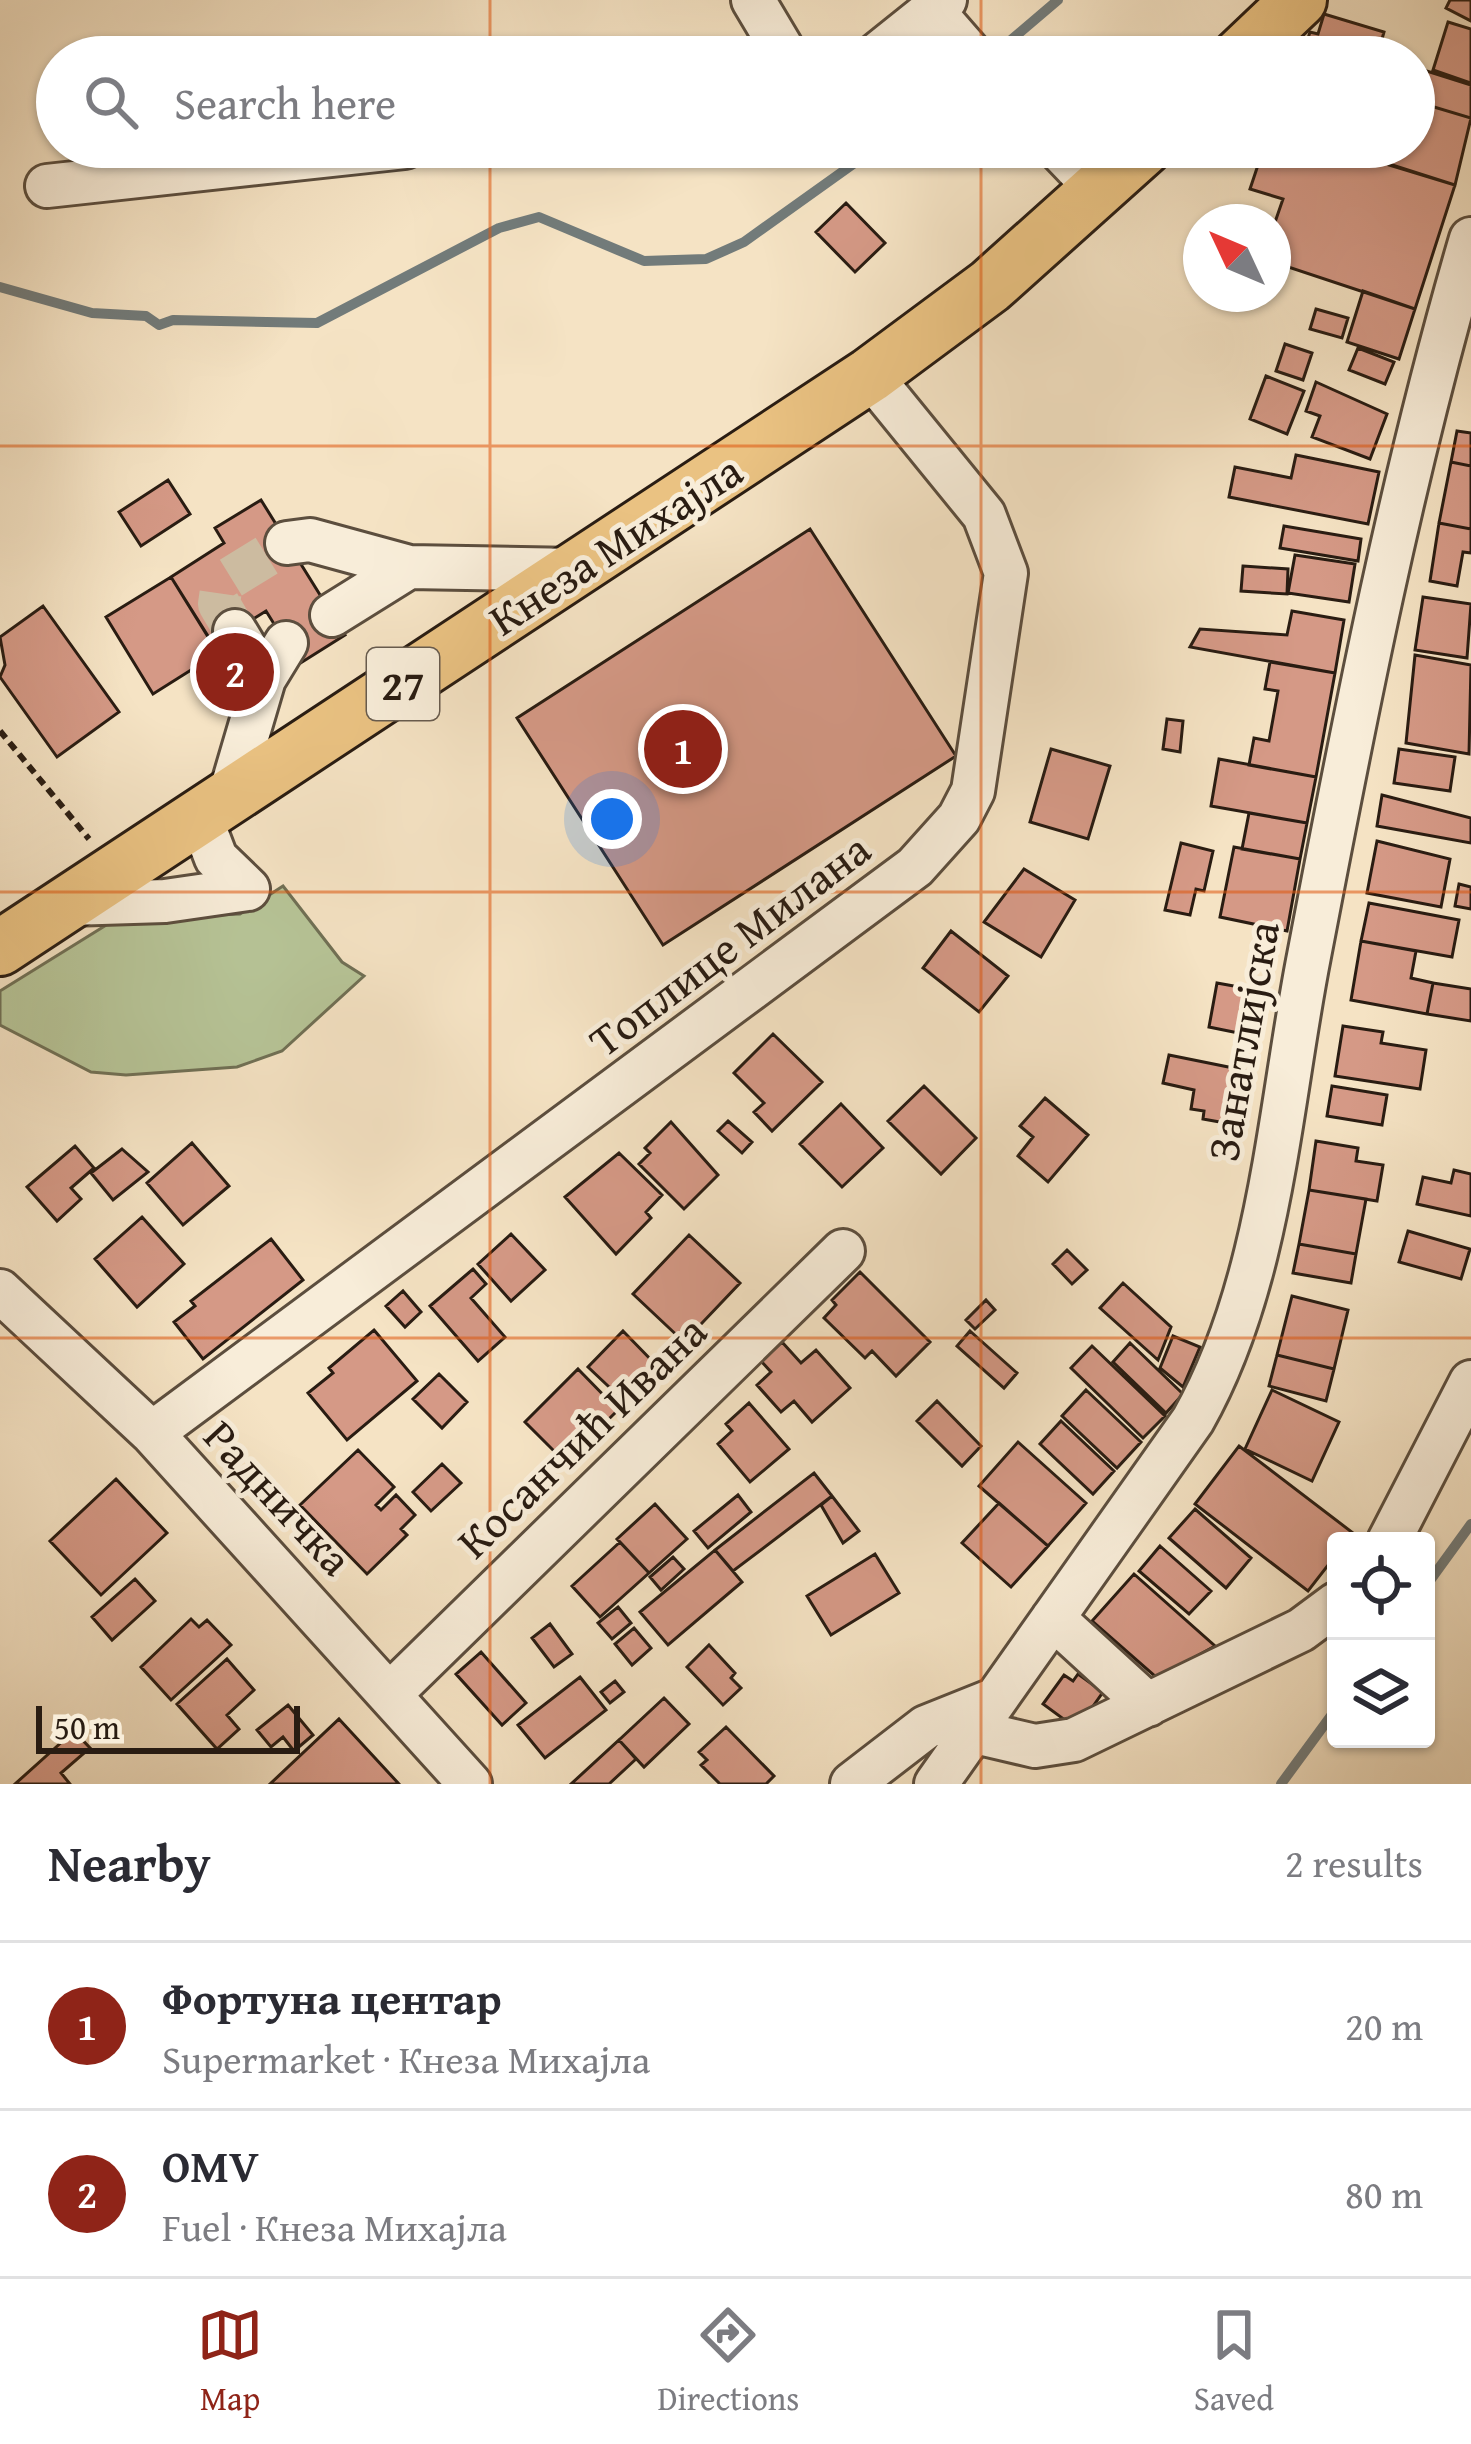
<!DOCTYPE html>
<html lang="en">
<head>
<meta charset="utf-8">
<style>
  :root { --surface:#fff; --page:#f2f2f3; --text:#2b2b33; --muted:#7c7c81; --line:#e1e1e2; --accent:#8f2418 }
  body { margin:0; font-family:"Gentium Book Plus",serif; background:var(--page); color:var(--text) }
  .controls { position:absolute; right:36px; bottom:36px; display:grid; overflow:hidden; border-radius:12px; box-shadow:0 3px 9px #0004 }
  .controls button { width:108px; height:108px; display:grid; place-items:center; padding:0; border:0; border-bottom:3px solid var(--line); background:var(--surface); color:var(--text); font:60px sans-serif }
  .compass { position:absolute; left:1183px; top:204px; width:108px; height:108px; border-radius:50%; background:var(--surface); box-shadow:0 3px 9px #0004; rotate:314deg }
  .scale { position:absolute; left:36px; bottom:30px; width:264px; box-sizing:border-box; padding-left:12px; border:6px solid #291c12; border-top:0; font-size:33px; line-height:42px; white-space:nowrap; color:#291c12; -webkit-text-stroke:9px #f8edd9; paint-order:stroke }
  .you { position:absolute; left:612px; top:819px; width:42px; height:42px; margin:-30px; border:9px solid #fff; border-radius:50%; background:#1a73e8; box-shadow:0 0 0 18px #1a73e833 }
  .badge { display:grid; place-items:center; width:78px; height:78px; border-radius:50%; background:var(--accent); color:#fff; font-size:39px; font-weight:700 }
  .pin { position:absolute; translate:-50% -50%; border:6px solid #fff; box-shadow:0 3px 12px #0006 }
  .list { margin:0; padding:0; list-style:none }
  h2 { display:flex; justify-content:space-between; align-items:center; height:156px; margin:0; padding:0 48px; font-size:51px }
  h2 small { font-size:39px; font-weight:400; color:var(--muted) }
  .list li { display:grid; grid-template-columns:78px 1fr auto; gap:36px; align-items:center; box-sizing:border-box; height:168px; padding:0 48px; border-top:3px solid var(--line) }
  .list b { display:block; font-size:45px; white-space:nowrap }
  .list p { margin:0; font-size:39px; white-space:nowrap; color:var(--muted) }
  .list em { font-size:39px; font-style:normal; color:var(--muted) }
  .icon { flex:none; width:66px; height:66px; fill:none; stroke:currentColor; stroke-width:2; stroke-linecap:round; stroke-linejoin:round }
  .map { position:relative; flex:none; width:1471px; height:1784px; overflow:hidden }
  .search { position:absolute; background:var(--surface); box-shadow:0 3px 9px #0004; left:36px; right:36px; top:36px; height:132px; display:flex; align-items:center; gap:30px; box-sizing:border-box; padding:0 42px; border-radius:66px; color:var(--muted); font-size:45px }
  .sheet { height:492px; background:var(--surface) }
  nav { display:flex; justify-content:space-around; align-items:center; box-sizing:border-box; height:168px; border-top:3px solid var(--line); background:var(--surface); font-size:33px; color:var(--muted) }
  nav a { display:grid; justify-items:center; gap:6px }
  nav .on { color:var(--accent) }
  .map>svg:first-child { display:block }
  .green { fill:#b7c598; stroke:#707055; stroke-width:3 }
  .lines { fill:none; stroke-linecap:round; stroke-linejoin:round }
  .stream { stroke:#727b7a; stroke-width:10 }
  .building { fill:#d59986; stroke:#291c12; stroke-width:3 }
  .minor-tunnel { stroke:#ccbba0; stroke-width:42; stroke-dasharray:42 21; stroke-linecap:butt }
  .minor-casing { stroke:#5c4e3e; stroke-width:48 }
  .major-casing { stroke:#291c12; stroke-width:60 }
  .path { stroke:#291c12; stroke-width:6; stroke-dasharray:9 6; stroke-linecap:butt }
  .minor { stroke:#f8edd9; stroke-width:42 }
  .major { stroke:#eac282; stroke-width:54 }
  .grid { fill:none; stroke:#de560c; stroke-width:3; stroke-opacity:0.55 }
  .labels { text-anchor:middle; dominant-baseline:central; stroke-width:10; stroke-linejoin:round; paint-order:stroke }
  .shield { fill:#f8edd9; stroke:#675b4e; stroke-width:3 }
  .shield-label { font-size:42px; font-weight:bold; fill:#291c12 }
  .street-label { font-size:45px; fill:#291c12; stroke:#f8edd9 }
</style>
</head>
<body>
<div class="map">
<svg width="1471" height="1784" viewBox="0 0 1471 1784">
  <rect width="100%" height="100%" fill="#f5e3c4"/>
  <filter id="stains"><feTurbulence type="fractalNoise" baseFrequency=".00167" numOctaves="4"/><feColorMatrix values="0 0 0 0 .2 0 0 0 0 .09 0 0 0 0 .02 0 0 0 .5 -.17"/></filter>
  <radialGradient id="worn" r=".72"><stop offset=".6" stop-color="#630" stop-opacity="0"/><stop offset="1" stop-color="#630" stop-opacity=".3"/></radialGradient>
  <path class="green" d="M283 886 342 962 364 976 282 1051 237 1067 126 1075 91 1072 0 1025V991L116 919 240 914Z"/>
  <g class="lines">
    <path class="stream" d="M991 57 1058 0
      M0 287 92 313 146 316 159 325 173 320 317 323 499 228 539 217 644 261 706 259 744 242 877 147
      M1426 1586 1471 1524
      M1281 1784 1336 1709"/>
  </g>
  <path class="building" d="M1450 0H1471V21L1446 8Z
    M1324 14 1384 32 1377 57H1302L1310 32 1318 34Z
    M1448 22 1471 29V83L1433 70Z
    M1414 67 1471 85V118L1414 101Z
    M1414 101 1471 118 1455 185 1389 165 1394 147H1414Z
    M1264 147H1336L1455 185 1415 309 1273 262V228L1283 199 1250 189Z
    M846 203 885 243 855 272 816 232Z
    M1363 291 1415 309 1399 359 1347 342Z
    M1316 309 1348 318 1342 338 1310 329Z
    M1285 344 1312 353 1303 380 1276 371Z
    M1358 348 1394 362 1385 384 1349 370Z
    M1266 376 1304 391 1287 434 1250 419Z
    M1316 382 1387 414 1370 459 1312 437 1320 416 1306 411Z
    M1457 431 1471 433V466L1451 462Z
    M1296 455 1379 472 1368 524 1229 497 1235 467 1291 478Z
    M1451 462 1471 466V529L1439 523Z
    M168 480 190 514 141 546 119 512Z
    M261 500 345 635 299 664 266 611 213 644 171 577 224 543 215 528Z
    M1439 523 1471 529V553L1463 552 1457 586 1430 581Z
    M1284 526 1361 539 1358 561 1280 548Z
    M810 529 956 756 663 945 517 718Z
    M1295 555 1355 564 1349 602 1288 593Z
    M1243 566 1288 569 1287 594 1241 591Z
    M171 577 218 653 153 694 106 617Z
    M1423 597 1471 604 1467 658 1415 650Z
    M43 606 119 712 57 757 0 677 5 665 0 637Z
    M1292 611 1344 620 1335 673 1190 647 1200 629 1287 635Z
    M1415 655 1471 665 1469 754 1406 743Z
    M1270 662 1335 673 1316 777 1249 765 1254 738 1269 741 1278 691 1265 689Z
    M1167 719 1183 721 1180 752 1163 749Z
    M1051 749 1110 766 1088 839 1030 822Z
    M1399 749 1455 757 1450 791 1394 783Z
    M1219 759 1316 777 1307 823 1211 806Z
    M1382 795 1471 818V843L1377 826Z
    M1249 813 1307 823 1300 859 1242 849Z
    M1377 841 1450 859 1441 907 1367 893Z
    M1181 843 1213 851 1204 891 1196 889 1190 915 1165 910Z
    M1234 847 1300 859 1287 931 1220 917Z
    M1024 869 1075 900 1041 957 984 922Z
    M1459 884 1471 887V909L1455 906Z
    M1369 903 1459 920 1452 957 1361 941Z
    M951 931 1008 976 979 1012 923 968Z
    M1361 941 1416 951 1411 978 1433 983 1427 1014 1351 1000Z
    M1217 983 1267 992 1258 1037 1209 1027Z
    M1433 983 1471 989V1021L1427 1014Z
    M1343 1026 1383 1032 1381 1043 1426 1050 1420 1089 1335 1076Z
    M773 1034 822 1082 772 1131 754 1112 764 1103 734 1073Z
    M1169 1055 1253 1072 1242 1126 1203 1119 1204 1111 1191 1109 1194 1090 1163 1083Z
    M924 1086 976 1138 941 1174 888 1121Z
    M1332 1086 1387 1095 1382 1125 1327 1116Z
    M1045 1098 1088 1135 1048 1182 1018 1156 1033 1137 1020 1126Z
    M841 1104 883 1148 842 1187 800 1144Z
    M728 1121 752 1142 742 1153 718 1131Z
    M671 1122 718 1175 684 1209 639 1164 650 1153 645 1148Z
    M1316 1141 1358 1148 1356 1161 1383 1165 1377 1201 1309 1190Z
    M192 1143 229 1186 183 1225 147 1183Z
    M75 1146 94 1168 71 1188 81 1199 57 1221 27 1187Z
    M122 1149 148 1172 113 1200 91 1173Z
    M619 1153 662 1195 646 1212 651 1218 616 1254 565 1197Z
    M1454 1170 1471 1174V1216L1417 1204 1423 1177 1451 1183Z
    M1309 1190 1366 1199 1356 1254 1299 1244Z
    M142 1217 184 1264 137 1307 95 1259Z
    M1408 1231 1470 1249 1461 1279 1399 1262Z
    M511 1234 545 1270 511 1301 478 1264Z
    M689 1235 740 1283 684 1342 633 1294Z
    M271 1239 303 1280 203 1359 174 1322 195 1306 191 1301Z
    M1299 1244 1356 1254 1351 1283 1293 1273Z
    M1067 1250 1087 1270 1072 1284 1053 1264Z
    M473 1269 486 1284 471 1298 505 1337 478 1361 430 1306Z
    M860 1272 930 1342 896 1376 872 1351 865 1358 824 1318 836 1305 832 1300Z
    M1123 1283 1171 1327 1158 1360 1100 1308Z
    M403 1291 421 1312 405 1327 386 1306Z
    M1292 1296 1348 1310 1334 1369 1277 1355Z
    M986 1300 995 1310 975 1329 966 1320Z
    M374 1330 417 1381 347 1440 308 1393 333 1373 329 1368Z
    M623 1331 659 1368 625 1402 588 1367Z
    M970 1331 1017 1373 1004 1388 957 1346Z
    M1173 1336 1200 1347 1183 1387 1160 1368Z
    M782 1342 801 1363 816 1350 850 1388 812 1422 794 1401 781 1412 757 1385 771 1372 761 1361Z
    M1130 1343 1183 1394 1166 1413 1113 1362Z
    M1092 1346 1165 1416 1143 1438 1071 1368Z
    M1277 1355 1334 1369 1326 1401 1269 1386Z
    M578 1369 618 1410 565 1462 525 1422Z
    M439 1374 467 1402 442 1428 413 1399Z
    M1086 1390 1141 1442 1117 1468 1062 1416Z
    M1272 1390 1339 1422 1312 1481 1245 1449Z
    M937 1401 981 1446 962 1466 917 1421Z
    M749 1403 789 1449 750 1482 718 1444 732 1431 726 1424Z
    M1061 1421 1114 1471 1093 1494 1040 1444Z
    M1018 1442 1086 1503 1048 1546 979 1486Z
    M1239 1446 1353 1533 1347 1541H1336V1555L1308 1591 1195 1504Z
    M358 1450 394 1487 376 1505 381 1510 396 1495 415 1515 401 1529 407 1535 367 1574 300 1505Z
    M442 1464 461 1483 431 1511 413 1492Z
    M814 1473 832 1496 733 1571 715 1550Z
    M116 1479 167 1533 101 1595 50 1541Z
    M738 1495 751 1512 708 1548 694 1531Z
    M832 1496 859 1531 843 1543 821 1505Z
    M999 1503 1048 1546 1011 1587 962 1543Z
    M655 1504 687 1539 649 1573 617 1539Z
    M1195 1509 1251 1558 1226 1588 1169 1538Z
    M620 1542 649 1573 600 1617 572 1586Z
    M1160 1546 1211 1591 1189 1614 1139 1571Z
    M715 1550 742 1582 668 1645 640 1612Z
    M875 1554 899 1593 831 1635 807 1596Z
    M673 1557 684 1569 661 1590 650 1577Z
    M1134 1574 1215 1646 1157 1678 1092 1621Z
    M135 1579 155 1601 112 1640 92 1617Z
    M618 1607 631 1623 612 1639 598 1623Z
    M191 1619 199 1627 207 1620 231 1645 171 1700 141 1667Z
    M550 1624 572 1654 554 1667 532 1638Z
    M634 1628 651 1648 632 1665 615 1644Z
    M709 1645 735 1673 731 1678 741 1688 723 1705 687 1667Z
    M481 1652 526 1703 502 1725 456 1674Z
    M227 1659 254 1690 227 1715 239 1729 217 1749 177 1704Z
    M1078 1674 1103 1692 1077 1729 1043 1704 1064 1675 1073 1681Z
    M580 1677 606 1710 545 1758 518 1725Z
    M615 1681 624 1692 610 1703 601 1692Z
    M664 1698 689 1724 644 1767 619 1740Z
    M288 1705 313 1735 294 1751 283 1737 271 1747 257 1730Z
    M339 1719 399 1784H270Z
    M726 1727 774 1776 766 1784H720L701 1765 707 1760 699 1752Z
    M74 1731 90 1748 61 1773 70 1784H15Z
    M619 1740 636 1759 609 1784H571Z"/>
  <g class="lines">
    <path class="minor-tunnel" d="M235 631 219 604 222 583 287 543"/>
    <g class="minor-casing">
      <path id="minor" d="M753 0 787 57
        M932 10 973 57
        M874 57 945 0
        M1057 147 1098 190
        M47 186 405 147
        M287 543 310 540 409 567
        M332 615 409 567 576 570
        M235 631 264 679
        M229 798 264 679 286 643
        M200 816 216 858 248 889
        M69 904 165 901 248 889
        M0 1291 152 1433 470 1784
        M152 1433 915 867 959 818 973 791 1006 573 984 515 870 375
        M1389 1541 1471 1382
        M1053 1618 1148 1705
        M390 1694 843 1251
        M971 1731 1035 1746 1074 1740 1301 1630 1336 1604
        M852 1784 926 1727 991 1701
        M936 1784 1193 1420C1271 1282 1279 1109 1309 956 1355 715 1402 474 1471 239"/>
    </g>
    <g class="major-casing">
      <path id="major" d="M1239 57 1299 0
        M0 948 870 375 990 286 1145 147"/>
    </g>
    <path class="path" d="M0 731 89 839"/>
    <use href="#minor" class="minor"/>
    <use href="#major" class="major"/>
  </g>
  <path class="grid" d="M490 0V57M981 0V57M490 147V1784M981 147V1784M0 446H1471M0 892H1471M0 1338H1471"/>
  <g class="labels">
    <rect class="shield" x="367" y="648" width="72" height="72" rx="9"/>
    <g class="shield-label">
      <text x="403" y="684">27</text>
    </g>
    <g class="street-label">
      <text transform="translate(615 544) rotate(-33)">Кнеза Михајла</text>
      <text transform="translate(729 944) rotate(-37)">Топлице Милана</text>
      <text transform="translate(1242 1041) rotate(-80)">Занатлијска</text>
      <text transform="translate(581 1436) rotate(-44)">Косанчић Ивана</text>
      <text transform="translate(279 1497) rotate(47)">Радничка</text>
    </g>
  </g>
  <rect width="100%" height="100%" filter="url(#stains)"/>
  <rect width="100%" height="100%" fill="url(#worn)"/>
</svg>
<div class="controls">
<button><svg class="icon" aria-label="locate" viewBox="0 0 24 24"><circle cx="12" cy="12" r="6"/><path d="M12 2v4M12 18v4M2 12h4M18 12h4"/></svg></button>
<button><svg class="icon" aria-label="layers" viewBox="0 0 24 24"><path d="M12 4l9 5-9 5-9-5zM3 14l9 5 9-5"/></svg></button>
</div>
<svg class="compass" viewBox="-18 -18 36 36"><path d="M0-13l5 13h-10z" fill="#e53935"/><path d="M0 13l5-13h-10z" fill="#7c7c81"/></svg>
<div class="scale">50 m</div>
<div class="you"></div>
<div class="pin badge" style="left:683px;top:749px">1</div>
<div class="pin badge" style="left:235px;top:672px">2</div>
<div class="search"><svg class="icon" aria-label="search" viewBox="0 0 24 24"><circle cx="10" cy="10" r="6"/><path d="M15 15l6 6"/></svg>Search here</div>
</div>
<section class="sheet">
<h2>Nearby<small>2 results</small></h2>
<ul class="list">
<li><span class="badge">1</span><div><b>Фортуна центар</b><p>Supermarket · Кнеза Михајла</p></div><em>20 m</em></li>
<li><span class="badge">2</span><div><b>OMV</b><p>Fuel · Кнеза Михајла</p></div><em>80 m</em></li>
</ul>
</section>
<nav>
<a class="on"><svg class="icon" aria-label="map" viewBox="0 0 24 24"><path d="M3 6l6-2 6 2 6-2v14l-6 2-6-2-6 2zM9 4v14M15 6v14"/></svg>Map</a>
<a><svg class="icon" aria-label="directions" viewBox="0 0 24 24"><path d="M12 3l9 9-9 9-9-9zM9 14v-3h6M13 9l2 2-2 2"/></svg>Directions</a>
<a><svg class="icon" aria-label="saved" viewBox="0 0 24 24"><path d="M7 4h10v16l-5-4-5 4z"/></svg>Saved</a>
</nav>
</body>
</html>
